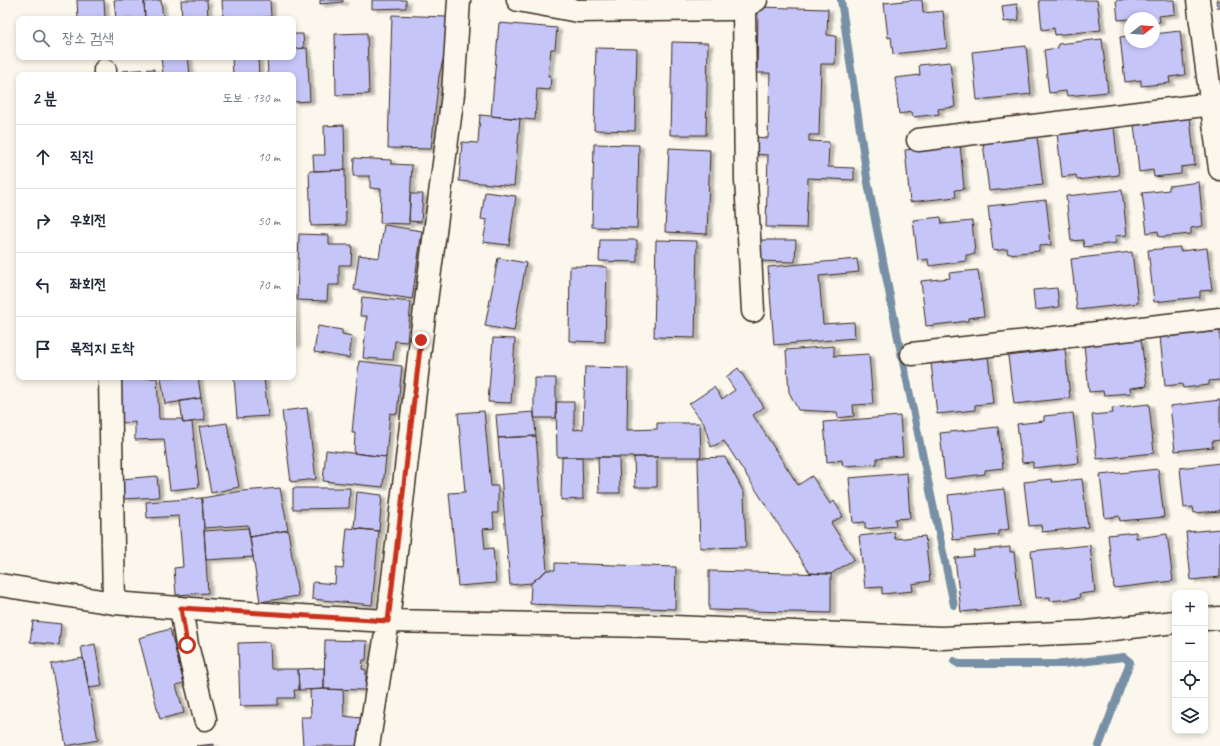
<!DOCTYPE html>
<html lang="ko">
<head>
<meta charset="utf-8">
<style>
  :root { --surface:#fff; --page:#f2f2f3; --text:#1f2937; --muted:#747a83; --line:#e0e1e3 }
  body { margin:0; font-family:Caveat,"Poor Story",sans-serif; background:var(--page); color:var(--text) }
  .controls { position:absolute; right:12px; bottom:12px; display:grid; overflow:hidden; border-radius:8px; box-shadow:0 2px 6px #0003 }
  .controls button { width:36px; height:36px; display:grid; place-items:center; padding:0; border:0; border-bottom:1px solid var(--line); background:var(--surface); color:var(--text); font:20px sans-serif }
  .compass { position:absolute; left:1124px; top:12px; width:36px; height:36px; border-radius:50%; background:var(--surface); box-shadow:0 2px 6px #0003; rotate:73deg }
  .stop { position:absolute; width:12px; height:12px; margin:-9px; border:3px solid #c8321e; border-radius:50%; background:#fff }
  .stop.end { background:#c8321e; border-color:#fff; box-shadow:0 1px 4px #0008 }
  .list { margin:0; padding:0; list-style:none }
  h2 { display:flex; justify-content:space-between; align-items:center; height:52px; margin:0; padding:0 16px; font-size:17px }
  h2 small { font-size:13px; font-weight:400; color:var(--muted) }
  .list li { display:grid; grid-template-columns:26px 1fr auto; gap:12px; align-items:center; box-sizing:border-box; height:64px; padding:0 16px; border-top:1px solid var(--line) }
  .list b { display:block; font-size:15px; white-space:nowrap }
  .list em { font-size:13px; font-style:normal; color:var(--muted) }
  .icon { flex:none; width:22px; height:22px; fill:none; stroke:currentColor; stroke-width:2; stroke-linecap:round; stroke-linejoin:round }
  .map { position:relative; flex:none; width:1220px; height:746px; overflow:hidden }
  .search { position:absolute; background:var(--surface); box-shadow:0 2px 6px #0003; left:16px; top:16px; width:280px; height:44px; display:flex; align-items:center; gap:10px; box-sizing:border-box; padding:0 14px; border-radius:8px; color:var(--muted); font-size:15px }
  .panel { position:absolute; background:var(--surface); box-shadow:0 2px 6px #0003; left:16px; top:72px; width:280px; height:308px; border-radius:8px }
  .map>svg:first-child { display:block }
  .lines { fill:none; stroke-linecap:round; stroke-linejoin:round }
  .stream { stroke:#7890a5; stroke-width:8 }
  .building { fill:#c5c5f8; stroke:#3b2a1e; filter:url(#shadow) }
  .minor-casing { stroke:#3b2a1e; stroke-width:25 }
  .minor { stroke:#fbf7ec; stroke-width:22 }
  .route { stroke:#c8321e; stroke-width:5 }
</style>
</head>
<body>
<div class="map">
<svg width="1220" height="746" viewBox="0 0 1220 746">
  <defs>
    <filter id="shadow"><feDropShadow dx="4.5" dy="2.5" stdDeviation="1" flood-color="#0004"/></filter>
  </defs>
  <rect width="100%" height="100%" fill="#fbf7ec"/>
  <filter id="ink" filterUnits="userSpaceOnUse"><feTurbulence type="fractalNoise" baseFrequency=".025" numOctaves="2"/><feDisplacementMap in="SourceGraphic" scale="8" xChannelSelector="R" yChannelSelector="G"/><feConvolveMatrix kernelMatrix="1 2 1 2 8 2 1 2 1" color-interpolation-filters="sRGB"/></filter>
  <g filter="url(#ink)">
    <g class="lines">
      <path class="stream" d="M841 0 867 178 898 338 954 605
        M954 661 959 664H1063L1124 657 1130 662 1099 746"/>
    </g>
    <path class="building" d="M77 0H104L105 19H78Z
      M114 0H144L145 19H116Z
      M161 0 163 19H145L144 2Z
      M181 0H207L208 19H182Z
      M222 0H270L271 17 223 19Z
      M320 0H343V2L320 4Z
      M372 0H406V8L372 9Z
      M914 0H922L923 13 943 11 947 48 893 54 891 37 888 38 884 3Z
      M1039 0H1097L1101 30 1055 35 1054 28 1042 30Z
      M1116 0H1174L1175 14 1159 16 1160 22 1154 23V18H1130V19L1118 20Z
      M1217 0H1220V8H1218Z
      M1017 4 1019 20 1004 22 1002 6Z
      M758 7 828 9 827 35 836 36 835 64H821L819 135H809V141L829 142 828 167 854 168V180L808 178 806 228 766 227 768 155 753 154V137L768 138 770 73H757Z
      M392 15 447 17 446 48 439 76 431 149 388 148Z
      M499 23 557 28 555 49H551L548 76H551L550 90 537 89 535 120 491 116Z
      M1180 31 1185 75 1169 77 1170 83 1141 86V80L1125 82 1120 37 1130 36V42H1154V34Z
      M367 33 369 94 336 95 335 34Z
      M293 34H303L304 48 293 49Z
      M1102 39 1108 92 1067 96 1066 91 1049 93 1044 50 1058 48V44Z
      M672 42 708 43 706 135H670Z
      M1026 46 1031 94 977 100 972 52Z
      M307 48 310 101 293 102V75H268L267 57H293V49Z
      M596 48 637 49 635 131 594 130Z
      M161 57H188L190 75H163Z
      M232 57H258L259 75H233Z
      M950 62 955 107 938 109 939 114 913 117 912 112 899 114 895 78 920 75 919 65Z
      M154 69V75H122V71Z
      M480 115 520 119 514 186 459 181 462 142 478 143Z
      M1190 118 1195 165 1181 167V174L1154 177 1153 170 1139 172 1134 124Z
      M344 125 345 170 314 171 313 155H325L324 126Z
      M1114 127 1119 175 1077 180 1076 175 1062 177 1057 133Z
      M1037 137 1043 185 989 191 983 143Z
      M594 144 639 145 637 228 592 227Z
      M960 144 964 189 955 190 956 197 910 202 905 150Z
      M669 148 710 150 707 234 665 232Z
      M354 158 391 160V164L412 165 409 224 380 223 381 189 370 188V176H353Z
      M345 170 346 225 311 226 309 171Z
      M1199 182 1203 226 1191 228V234L1159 237 1158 231 1147 233 1142 193 1169 190V186Z
      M1122 190 1127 235 1115 236 1116 243 1084 247 1083 240 1071 241 1066 196Z
      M485 192 516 196 509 245 483 242 487 220 481 219Z
      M410 194H423L421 222 409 221Z
      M1046 200 1051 245 1039 246V251L1008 254 1007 249 993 251 988 206Z
      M941 217 942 224 972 221 975 254 966 255V261L929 266 928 259 918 261 913 220Z
      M384 225 422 231 412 299 354 290 359 255 379 258Z
      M299 234 329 235V245H352L351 265H339V285H328L327 301 297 300Z
      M600 240H637V262L599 261Z
      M656 240 697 241 695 338 654 337Z
      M755 240H796L795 262 755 261Z
      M1180 247V251L1207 248 1212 290 1200 291V297L1154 302 1148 250Z
      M1132 252 1138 303 1077 310 1071 259Z
      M498 258 526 263 514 331 485 326Z
      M857 259 859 272 819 276 823 324 854 322 855 338 774 345 768 267Z
      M570 266 607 267 605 342 569 341Z
      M978 270 984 316 968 318V321L926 326 921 281 950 278 949 273Z
      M1057 288 1059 307 1035 310 1033 290Z
      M293 292H294L296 345H293Z
      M362 297 411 302 407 342 395 341 393 360 363 358 367 316H360Z
      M318 326 342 330V334L352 336 349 358 314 352Z
      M1220 331V380L1209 381V385L1183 388 1182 384 1165 386 1160 337Z
      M493 338 515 339 511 403 488 402Z
      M1141 339 1147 386 1130 388 1131 393 1104 395 1103 391 1089 392 1084 345Z
      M834 346V356L869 354 873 404 853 405 854 416 838 418 837 412 798 410 789 392 786 350Z
      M1065 349 1070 398 1014 404 1008 356Z
      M988 356 993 403 975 405V410L937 414 931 363Z
      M359 361 402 366 397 414 390 413 386 457 354 453 355 433H352Z
      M585 367 628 368 627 430 657 429V423H700L701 457H557L556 402H574V430L583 429Z
      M738 368 764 407 753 415 798 485 812 476 830 504 834 501 843 516 831 523 854 559 831 574 810 573 724 441 711 447 704 424 689 404 714 387 722 399 735 390 726 377Z
      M161 377H198L201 398 165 404Z
      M234 377H264L268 416 237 418Z
      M157 378 159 419H182L183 423 192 422 199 487 170 490 164 439 135 440V422L122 423 121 379Z
      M534 378H556V418H534Z
      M201 398 205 420 183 423 180 401Z
      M1220 400V440L1212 441 1213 447 1175 451 1170 406Z
      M1149 404 1154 453 1097 459 1092 415 1113 413 1112 408Z
      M307 408 316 479 291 482 282 411Z
      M484 411 491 486H498V513H493L494 528 483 529 485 549 493 548 496 583 458 586 449 493 465 492 458 413Z
      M534 412 536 436 498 438 496 415Z
      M1073 413 1079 463 1033 468V462L1022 463 1017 424 1044 421V416Z
      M900 416 903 456 877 458V464L843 466 842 460 827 462 824 422Z
      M227 423 239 487 211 493 199 427Z
      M998 427 1003 468 985 470V474L945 479 940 433Z
      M536 436 547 570 531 583 510 585 498 438Z
      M326 450 386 457 383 487 323 481Z
      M562 457H582L583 499 561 500Z
      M598 457H619L620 493H599Z
      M634 457H657V487H635Z
      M725 457 744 493 746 547 700 548 698 458Z
      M1220 463V511L1194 513 1193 507 1184 508 1180 468Z
      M1158 469 1164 517 1120 521 1119 516 1105 518 1100 475Z
      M907 473 910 518 895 519 896 526 865 529V522L853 523 849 478Z
      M157 476 159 497 123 499 121 479Z
      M1051 479 1052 482 1082 479 1088 527 1042 532 1041 525 1029 526 1024 482Z
      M280 488 288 530 250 537 248 525 204 528 202 498 242 491Z
      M293 488H350L349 508 293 509Z
      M1004 489 1009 529 999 531V535L953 540 948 495Z
      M357 492 382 495 379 531 354 528Z
      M202 498 208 593 176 595 174 568 183 567 179 516 147 518 146 502Z
      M248 528 253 557 206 560 204 531Z
      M347 528 379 531 372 605 312 599 313 582 335 584 336 568 343 569Z
      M1220 529V577L1191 580 1186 532Z
      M288 530 298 596 260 602 250 537Z
      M894 532 895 539 925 536 930 581 912 584 913 591 882 594V587L865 588 859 536Z
      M1136 532V538L1167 534 1173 581 1114 588 1108 535Z
      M1090 545 1095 592 1079 594 1080 598 1050 601V597L1036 598 1031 551Z
      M1010 547V552H1014L1020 606 961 612 955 558 974 556 973 551Z
      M555 563 676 567 675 609 530 604 531 583 547 570H555Z
      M709 571 831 574V613L709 610Z
      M33 621 61 624 59 645 30 642Z
      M170 629 184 683 176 685 184 713 160 719 139 638Z
      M325 640 367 641 366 660H363L362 669 366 670V690L324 689Z
      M270 642 271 669H298L299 690H294L295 698H278V705L240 706 238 643Z
      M95 644 102 686 89 688 81 647Z
      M83 658 98 740 66 746 51 664Z
      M324 668V689L299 690 298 669Z
      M324 689 343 690 344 716 361 718 359 746H303L301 717H311L310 690Z
      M214 744V746H196Z"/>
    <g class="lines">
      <g class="minor-casing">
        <path id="minor" d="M518 0 578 11 729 9 744 7 756 0
          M1198 0 1220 169
          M744 7 746 180 753 311
          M105 70V75
          M918 140 1220 103
          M912 354 1220 319
          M110 377 114 603
          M0 585 114 603 231 612 388 621 650 626 941 638 1087 632 1175 622
          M181 608 187 645 205 719
          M1205 619 1220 618
          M368 746 388 621 421 340 453 94 459 0"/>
      </g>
      <use href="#minor" class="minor"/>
    </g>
  </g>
  <g class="lines" filter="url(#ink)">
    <path class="route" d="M187 645 181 608 388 621 421 340"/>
  </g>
</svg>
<div class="controls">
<button>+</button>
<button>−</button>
<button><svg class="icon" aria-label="locate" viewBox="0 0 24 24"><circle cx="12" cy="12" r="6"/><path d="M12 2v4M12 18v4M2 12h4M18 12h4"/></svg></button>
<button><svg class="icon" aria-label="layers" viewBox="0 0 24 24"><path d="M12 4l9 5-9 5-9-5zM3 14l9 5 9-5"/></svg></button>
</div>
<svg class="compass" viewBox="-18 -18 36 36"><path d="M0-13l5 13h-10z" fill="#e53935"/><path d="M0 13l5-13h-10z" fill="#747a83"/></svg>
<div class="stop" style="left:187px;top:645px"></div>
<div class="stop end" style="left:421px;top:340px"></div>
<div class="search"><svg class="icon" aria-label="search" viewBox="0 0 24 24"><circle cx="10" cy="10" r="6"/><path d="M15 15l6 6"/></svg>장소 검색</div>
<section class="panel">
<h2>2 분<small>도보 · 130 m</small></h2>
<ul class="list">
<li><svg class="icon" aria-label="ahead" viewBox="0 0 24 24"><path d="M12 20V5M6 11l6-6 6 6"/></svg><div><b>직진</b></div><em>10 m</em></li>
<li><svg class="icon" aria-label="right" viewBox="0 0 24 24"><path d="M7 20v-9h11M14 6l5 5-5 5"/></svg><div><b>우회전</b></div><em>50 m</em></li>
<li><svg class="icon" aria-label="left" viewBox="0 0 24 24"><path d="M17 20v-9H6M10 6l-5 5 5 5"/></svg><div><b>좌회전</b></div><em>70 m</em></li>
<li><svg class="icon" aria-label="arrive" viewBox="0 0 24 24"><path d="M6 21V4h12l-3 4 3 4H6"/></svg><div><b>목적지 도착</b></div></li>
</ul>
</section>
</div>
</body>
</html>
